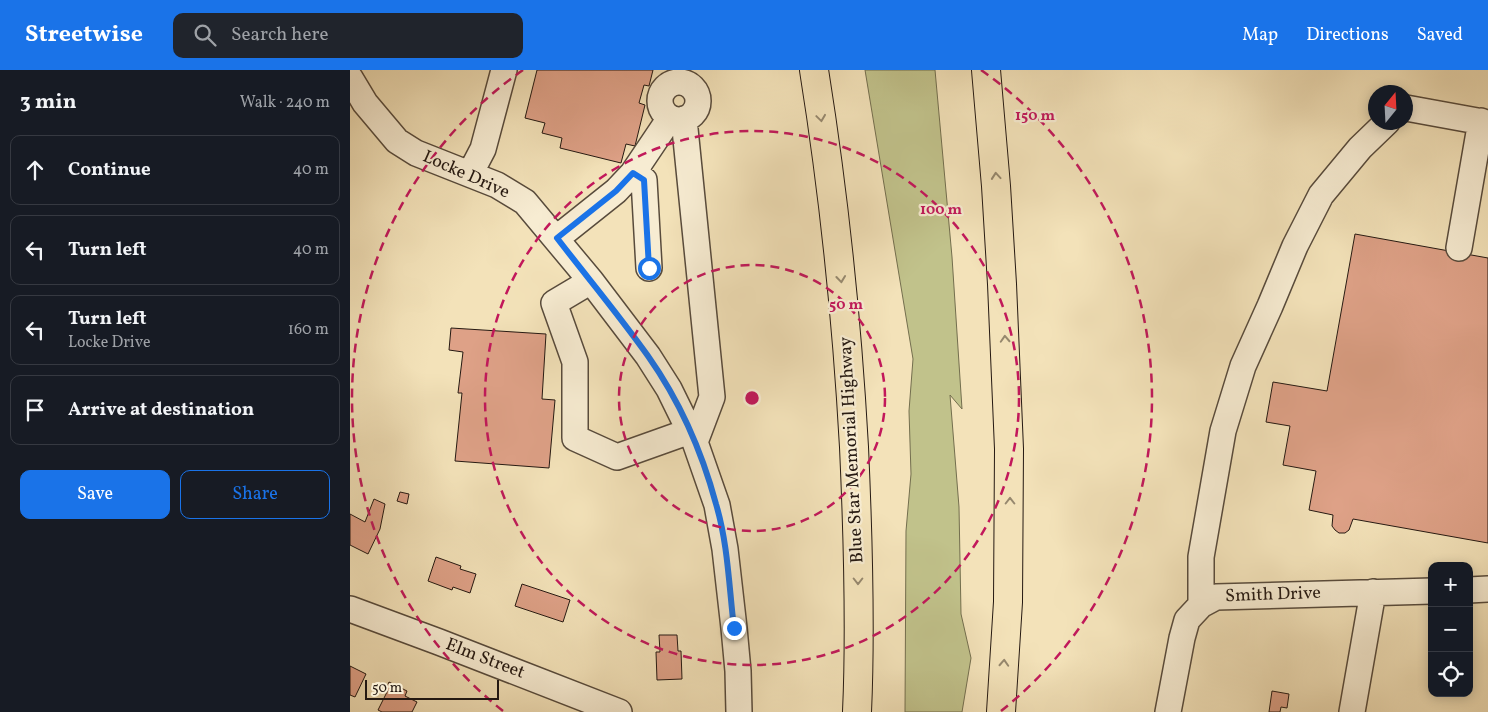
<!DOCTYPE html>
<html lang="en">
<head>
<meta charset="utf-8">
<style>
  :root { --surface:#171b24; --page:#20242c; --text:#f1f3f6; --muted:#9ea1a6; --line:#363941; --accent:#1a73e8 }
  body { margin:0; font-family:Vollkorn,serif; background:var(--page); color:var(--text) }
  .controls { position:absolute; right:15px; bottom:15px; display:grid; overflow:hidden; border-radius:10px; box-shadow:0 2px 12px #0003 }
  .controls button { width:45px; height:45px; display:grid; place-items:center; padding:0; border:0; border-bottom:1px solid var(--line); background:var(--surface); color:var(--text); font:25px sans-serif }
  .compass { position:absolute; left:1018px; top:15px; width:45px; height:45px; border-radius:50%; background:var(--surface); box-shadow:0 2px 12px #0003; rotate:18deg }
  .scale { position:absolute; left:15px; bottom:12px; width:134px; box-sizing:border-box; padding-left:5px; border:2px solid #251912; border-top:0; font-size:14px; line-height:18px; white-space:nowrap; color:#251912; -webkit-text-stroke:4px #f7ecd2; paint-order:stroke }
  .stop { position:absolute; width:15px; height:15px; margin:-11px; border:4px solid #1a73e8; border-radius:50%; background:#fff }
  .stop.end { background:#1a73e8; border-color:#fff; box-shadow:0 1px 5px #0008 }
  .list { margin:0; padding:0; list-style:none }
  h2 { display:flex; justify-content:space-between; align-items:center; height:65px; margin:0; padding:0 20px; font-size:21px }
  h2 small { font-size:16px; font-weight:400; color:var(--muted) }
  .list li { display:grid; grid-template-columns:32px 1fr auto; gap:15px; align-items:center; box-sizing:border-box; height:70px; margin:0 10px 10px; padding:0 10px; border:1px solid var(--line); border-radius:10px }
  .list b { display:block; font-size:19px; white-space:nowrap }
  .list p { margin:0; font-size:16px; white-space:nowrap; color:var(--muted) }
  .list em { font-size:16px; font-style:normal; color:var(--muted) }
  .actions { display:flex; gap:10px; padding:15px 20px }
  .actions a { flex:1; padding:11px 0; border:1px solid var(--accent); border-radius:10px; text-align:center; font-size:18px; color:var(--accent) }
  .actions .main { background:var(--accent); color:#fff }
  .icon { flex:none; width:28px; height:28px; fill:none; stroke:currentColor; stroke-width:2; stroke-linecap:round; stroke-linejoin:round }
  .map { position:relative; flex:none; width:1138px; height:642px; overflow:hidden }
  header { display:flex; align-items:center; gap:30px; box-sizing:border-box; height:70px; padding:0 25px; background:var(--accent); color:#fff }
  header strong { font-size:24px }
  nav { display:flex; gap:28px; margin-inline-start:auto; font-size:18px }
  .search { width:350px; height:45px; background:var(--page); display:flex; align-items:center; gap:12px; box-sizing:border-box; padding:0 18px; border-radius:10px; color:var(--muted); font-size:19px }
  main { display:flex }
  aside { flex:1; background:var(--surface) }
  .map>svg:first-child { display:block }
  .green { fill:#c1c28b; stroke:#736e4e }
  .building { fill:#dea187; stroke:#251912 }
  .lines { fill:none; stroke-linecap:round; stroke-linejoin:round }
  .minor-casing { stroke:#584b3c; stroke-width:28 }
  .highway-casing { stroke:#251912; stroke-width:30 }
  .minor { stroke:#f7ecd2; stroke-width:25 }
  .highway { stroke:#f3e2b9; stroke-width:28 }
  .oneway { stroke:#96886e }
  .route { stroke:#1a73e8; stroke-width:6 }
  .ring { fill:none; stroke:#c2185b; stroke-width:2.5; stroke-dasharray:9 6 }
  .labels { text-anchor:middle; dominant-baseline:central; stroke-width:4.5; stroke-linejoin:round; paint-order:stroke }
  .street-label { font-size:18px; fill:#251912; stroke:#f7ecd2 }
  .centre { fill:#c2185b; stroke:#f7ecd2; stroke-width:2.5 }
  .ring-label { font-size:15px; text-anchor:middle; font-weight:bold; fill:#c2185b; stroke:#f7ecd2; stroke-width:4.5; stroke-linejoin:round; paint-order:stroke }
</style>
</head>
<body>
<header>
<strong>Streetwise</strong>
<div class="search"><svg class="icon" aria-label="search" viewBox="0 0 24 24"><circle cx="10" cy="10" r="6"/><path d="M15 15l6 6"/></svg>Search here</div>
<nav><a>Map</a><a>Directions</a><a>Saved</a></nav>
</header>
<main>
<aside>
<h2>3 min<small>Walk · 240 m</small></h2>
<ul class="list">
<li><svg class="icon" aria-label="ahead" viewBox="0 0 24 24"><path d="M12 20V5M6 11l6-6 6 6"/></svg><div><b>Continue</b></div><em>40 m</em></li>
<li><svg class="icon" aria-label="left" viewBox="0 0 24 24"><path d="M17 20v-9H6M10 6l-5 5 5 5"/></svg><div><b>Turn left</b></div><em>40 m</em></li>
<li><svg class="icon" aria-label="left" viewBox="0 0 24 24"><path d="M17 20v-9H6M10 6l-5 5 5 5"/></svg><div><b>Turn left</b><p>Locke Drive</p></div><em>160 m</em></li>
<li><svg class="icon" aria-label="arrive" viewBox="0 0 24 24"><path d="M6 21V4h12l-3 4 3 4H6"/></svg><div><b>Arrive at destination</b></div></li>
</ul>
<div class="actions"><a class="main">Save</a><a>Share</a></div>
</aside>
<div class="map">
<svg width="1138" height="642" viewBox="0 0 1138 642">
  <rect width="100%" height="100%" fill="#f3e2b9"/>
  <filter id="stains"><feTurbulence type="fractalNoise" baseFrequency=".004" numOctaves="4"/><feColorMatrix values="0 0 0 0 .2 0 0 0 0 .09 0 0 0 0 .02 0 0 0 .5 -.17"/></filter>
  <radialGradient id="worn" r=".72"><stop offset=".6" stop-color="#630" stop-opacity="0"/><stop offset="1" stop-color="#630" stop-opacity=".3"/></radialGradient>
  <path class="green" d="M515 0H585L602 187 612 339 600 325 609 437 611 544 621 588 612 642H555L556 461 561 404 559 341 563 289Z"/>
  <path class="building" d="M187 0H303L299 16 294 15 289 33 295 35 285 76 276 74 271 93 210 78 212 68 192 63 195 53 175 48Z
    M1005 164 1138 188V473L1003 449 999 460 995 463H989L985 460 982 456 983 445 959 440 966 401 933 395 940 356 916 352 923 312 977 321Z
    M101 258 196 264 192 329 205 330 199 398 105 391 112 323H108L113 282 99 280Z
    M50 422 59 424 57 434 47 431Z
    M24 429 35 434 30 459 18 484 0 475V444L15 452Z
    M86 487 111 496 110 499 126 504 120 523 103 517 102 520 78 511Z
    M172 514 220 530 213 552 165 536Z
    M309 565H327L328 581H331L332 609 307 610 306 582H310Z
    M0 596 16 604 5 627 0 625Z
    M39 612 57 621 55 626 67 632 62 642H32L28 640 38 620 36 619Z
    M922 621 939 624 937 638 931 637 930 642H919Z"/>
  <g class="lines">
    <g class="minor-casing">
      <path id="minor" d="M0 8 15 33 47 71 66 83 147 115 175 132 241 211 298 286 319 319 345 372 367 435 375 479 384 558 388 601 389 642
        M310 31a19 19 0 1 1 38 0a19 19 0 1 1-38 0Z
        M1056 38 1138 53
        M334 49 362 327 345 372
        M283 103 294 110 299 198
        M120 104 133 79 154 0
        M207 168 266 121 283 103 320 48
        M1109 178 1131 51
        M241 211 204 233 225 292V368L267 387 340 361
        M1119 520 1138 519
        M851 535V487L873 361 893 296 920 236 945 176 971 125 1010 78 1037 52
        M0 539 89 572 269 642
        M818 642 832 568 837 550 851 535 866 527 1082 521
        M1002 642 1023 522"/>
    </g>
    <g class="highway-casing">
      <path id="highway" d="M464 0C484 125 497 251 504 377 508 465 511 554 507 642
        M636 0 646 116 652 214 659 379 658 532 651 642"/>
    </g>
    <use href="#minor" class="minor"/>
    <use href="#highway" class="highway"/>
  </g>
  <defs><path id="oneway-chevron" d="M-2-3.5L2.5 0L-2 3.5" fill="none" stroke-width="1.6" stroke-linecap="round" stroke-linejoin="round" transform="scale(1.25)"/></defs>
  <g class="oneway">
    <use href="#oneway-chevron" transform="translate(471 48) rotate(82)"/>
    <use href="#oneway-chevron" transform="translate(646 106) rotate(-95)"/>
    <use href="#oneway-chevron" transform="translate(491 209) rotate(84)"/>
    <use href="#oneway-chevron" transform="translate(655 269) rotate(-93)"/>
    <use href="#oneway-chevron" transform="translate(660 431) rotate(-90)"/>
    <use href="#oneway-chevron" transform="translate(508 511) rotate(90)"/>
    <use href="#oneway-chevron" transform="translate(654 593) rotate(-87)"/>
  </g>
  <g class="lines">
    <path class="route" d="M299 198 294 110 283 103 266 121 207 168C237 207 269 245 298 286 329 330 352 382 366 434 378 474 379 517 384 558"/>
  </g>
  <g class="ring">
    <circle cx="402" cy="328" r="133"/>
    <circle cx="402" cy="328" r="267"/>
    <path d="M153 641A400 400 0 0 1 173 0M631 0A400 400 0 0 1 651 641"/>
  </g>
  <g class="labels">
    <g class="street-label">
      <text transform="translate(116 105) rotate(24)">Locke Drive</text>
      <text transform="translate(502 380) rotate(-93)">Blue Star Memorial Highway</text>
      <text transform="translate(923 525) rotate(-2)">Smith Drive</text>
      <text transform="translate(135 589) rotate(21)">Elm Street</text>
    </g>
  </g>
  <circle cx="402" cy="328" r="8" class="centre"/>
  <g class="ring-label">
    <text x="685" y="50">150 m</text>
    <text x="591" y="144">100 m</text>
    <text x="496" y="239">50 m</text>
  </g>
  <rect width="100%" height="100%" filter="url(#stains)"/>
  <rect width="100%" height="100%" fill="url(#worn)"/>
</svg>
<div class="controls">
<button>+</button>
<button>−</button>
<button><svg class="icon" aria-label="locate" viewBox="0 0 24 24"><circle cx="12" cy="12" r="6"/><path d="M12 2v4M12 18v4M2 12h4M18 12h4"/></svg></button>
</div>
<svg class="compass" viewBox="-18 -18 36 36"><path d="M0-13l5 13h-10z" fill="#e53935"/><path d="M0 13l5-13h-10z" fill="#9ea1a6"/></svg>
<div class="scale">50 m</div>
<div class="stop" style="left:299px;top:198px"></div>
<div class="stop end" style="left:384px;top:558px"></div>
</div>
</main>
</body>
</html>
